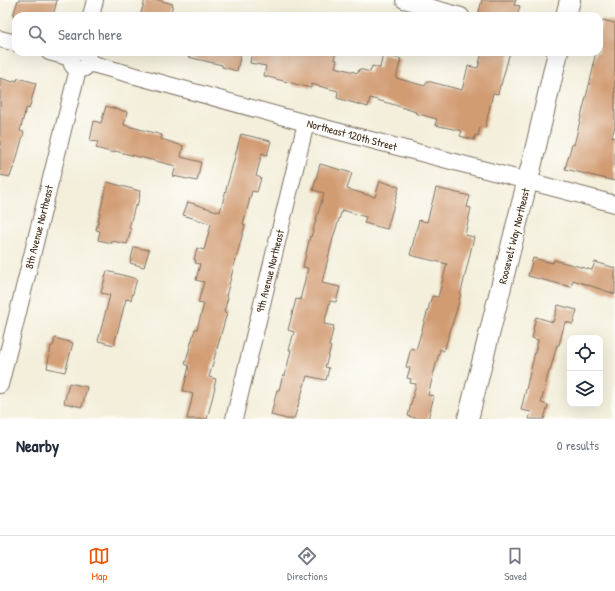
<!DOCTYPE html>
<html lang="en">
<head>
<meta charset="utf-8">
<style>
  :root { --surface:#fff; --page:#f6f6f7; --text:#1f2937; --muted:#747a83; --line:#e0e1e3; --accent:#ea580c }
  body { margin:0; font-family:"Patrick Hand",sans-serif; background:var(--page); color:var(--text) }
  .controls { position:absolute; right:12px; bottom:12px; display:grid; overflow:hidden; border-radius:8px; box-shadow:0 4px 16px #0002 }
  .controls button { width:36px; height:36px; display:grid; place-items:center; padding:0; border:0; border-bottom:1px solid var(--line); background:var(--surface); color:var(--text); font:20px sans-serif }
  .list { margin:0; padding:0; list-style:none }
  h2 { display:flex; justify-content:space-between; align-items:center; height:52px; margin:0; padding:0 16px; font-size:17px }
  h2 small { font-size:13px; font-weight:400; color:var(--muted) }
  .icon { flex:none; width:22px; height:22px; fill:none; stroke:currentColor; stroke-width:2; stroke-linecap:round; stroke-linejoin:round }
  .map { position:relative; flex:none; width:615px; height:419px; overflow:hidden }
  .search { position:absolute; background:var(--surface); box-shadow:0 4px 16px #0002; left:12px; right:12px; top:12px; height:44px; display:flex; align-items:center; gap:10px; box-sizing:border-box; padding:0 14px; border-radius:12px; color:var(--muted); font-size:15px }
  .sheet { height:116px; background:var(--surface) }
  nav { display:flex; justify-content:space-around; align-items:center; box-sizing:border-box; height:56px; border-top:1px solid var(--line); background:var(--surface); font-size:11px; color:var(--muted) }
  nav a { display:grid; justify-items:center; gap:2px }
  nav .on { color:var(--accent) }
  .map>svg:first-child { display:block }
  .building { fill:#d29c73 }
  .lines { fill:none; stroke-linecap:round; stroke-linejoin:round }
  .minor-casing { stroke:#7b6f60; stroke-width:18 }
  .tertiary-casing { stroke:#7b6f60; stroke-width:22 }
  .minor { stroke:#fff; stroke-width:16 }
  .tertiary { stroke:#fff; stroke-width:20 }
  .labels { text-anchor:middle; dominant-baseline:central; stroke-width:3; stroke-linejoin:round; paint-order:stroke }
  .street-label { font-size:11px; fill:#3b2a1e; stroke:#fdfcf7 }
</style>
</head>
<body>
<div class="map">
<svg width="615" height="419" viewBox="0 0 615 419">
  <rect width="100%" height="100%" fill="#fdfcf7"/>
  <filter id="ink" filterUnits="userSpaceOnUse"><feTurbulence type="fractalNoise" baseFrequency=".025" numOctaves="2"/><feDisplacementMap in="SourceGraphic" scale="8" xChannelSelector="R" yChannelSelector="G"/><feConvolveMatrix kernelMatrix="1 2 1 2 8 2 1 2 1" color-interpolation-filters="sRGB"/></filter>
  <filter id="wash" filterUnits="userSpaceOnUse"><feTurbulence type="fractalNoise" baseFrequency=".012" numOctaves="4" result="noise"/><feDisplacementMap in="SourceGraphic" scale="16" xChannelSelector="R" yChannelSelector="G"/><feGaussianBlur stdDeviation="0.9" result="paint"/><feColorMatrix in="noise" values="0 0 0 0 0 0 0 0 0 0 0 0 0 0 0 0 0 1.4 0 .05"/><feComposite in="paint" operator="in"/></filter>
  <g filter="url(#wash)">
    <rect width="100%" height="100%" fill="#f3efdb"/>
    <g id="blocks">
      <path class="building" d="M18 0H57L53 16H13Z
        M145 0H159L173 4 170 16H140Z
        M482 0H516L514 5 520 6 517 16H478Z
        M602 20 615 23V126L612 137 615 138V181L565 169 572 144 574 145 594 65 593 64 596 52H599V33Z
        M189 52H241L237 71 222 67V65L188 57Z
        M252 52H274L285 55 286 52H336L334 59 337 60 335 67 358 73 359 69 370 72 372 66 380 68 383 54 401 59 396 78 425 86 427 81 462 90 468 66 478 68 482 52H510L501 85H500L498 94 493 93 485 128 480 127 478 136 475 135 474 140 460 136 462 131 435 125 437 119 415 113 416 112 395 105 370 98 368 107 337 98 338 91 311 84V88L264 76 266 66 250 63Z
        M0 78 13 82 14 80 17 81 18 78 36 83 29 109 26 108 20 131 24 132 14 168H13L10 177 0 175Z
        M106 106 127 112 124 125 162 135 161 139 183 146 181 157 201 162 197 181 173 176 176 166 115 151 114 153 96 148 98 142 90 141 94 121 101 123Z
        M241 134 271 141 267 155 262 153 256 176 261 178 257 192 252 191 243 224 245 225 226 296 228 297 224 312 227 313 209 377 216 379 214 387H215L207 419H187L193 394 183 391 189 366 185 364 195 329H197L204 304 198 303 204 282 196 280 200 264 195 263 196 260H194L197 248 204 250 211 224 183 215 188 202 220 212Z
        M320 164 352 173 347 189 375 197 380 181 399 187 387 229 364 223 366 217 342 210 333 238 322 283 340 287 336 302 330 301 324 324 334 326 329 346 331 347 325 367 329 368 326 380 307 376 294 419H287L271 415 277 390H279L283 375 285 376 291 350H289L294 332 288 330 296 299 300 300 308 268 303 267 310 236 311 237 324 193 313 190Z
        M107 182 140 191 139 195H140L137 206H135L129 228 131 229 127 244 112 241V243L98 240 100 231 96 230Z
        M436 188 470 196 467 207 471 208 465 235 474 237 458 305 444 351 440 349 428 395 434 396 428 419H419L408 416 416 384 410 383 411 379 407 378 410 368 406 367 411 348 416 350 432 296 438 297 447 264 410 255 419 220 427 222Z
        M134 247 149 250 144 267 130 263Z
        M533 258 553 263 554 260 592 270 595 262 615 268V294L573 280 571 287 528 276Z
        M107 271 137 279 131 300 126 299 114 345 98 341 110 295 101 293Z
        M558 305 577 310 573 324 565 322 559 345H557L550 371H549L541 403 548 405 544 419H529L531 412 521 410 538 340 532 338 534 330 533 329 536 317 553 322Z
        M55 338 73 343 65 372 47 368 51 346H53Z
        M69 383 87 387 82 407 64 403Z"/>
    </g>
  </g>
  <g filter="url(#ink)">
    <use href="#blocks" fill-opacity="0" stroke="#7b6f60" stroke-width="1"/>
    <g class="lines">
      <g class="minor-casing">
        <path id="minor" d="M404 0 461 16
          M91 16 95 0
          M0 39 16 43
          M49 52 71 58
          M77 52 71 57C69 74 91 73 88 57L83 52
          M89 63 306 123 615 204
          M0 385 78 69
          M234 419 306 123"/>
      </g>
      <g class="tertiary-casing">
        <path id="tertiary" d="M566 16 570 0
          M468 419 532 163 558 52"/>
      </g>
      <use href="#minor" class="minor"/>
      <use href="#tertiary" class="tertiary"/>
    </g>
  </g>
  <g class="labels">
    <g class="street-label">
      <text transform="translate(352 135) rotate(15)">Northeast 120th Street</text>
      <text transform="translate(39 227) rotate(-76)">8th Avenue Northeast</text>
      <text transform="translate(514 236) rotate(-76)">Roosevelt Way Northeast</text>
      <text transform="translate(270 271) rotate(-76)">9th Avenue Northeast</text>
    </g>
  </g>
</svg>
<div class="controls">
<button><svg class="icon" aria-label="locate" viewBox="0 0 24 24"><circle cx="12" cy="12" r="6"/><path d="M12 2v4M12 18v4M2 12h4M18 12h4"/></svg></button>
<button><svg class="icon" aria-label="layers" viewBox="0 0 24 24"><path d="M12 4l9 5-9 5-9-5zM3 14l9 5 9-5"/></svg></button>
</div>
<div class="search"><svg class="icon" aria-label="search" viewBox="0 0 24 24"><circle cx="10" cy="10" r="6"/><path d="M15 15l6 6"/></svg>Search here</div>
</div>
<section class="sheet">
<h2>Nearby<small>0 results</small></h2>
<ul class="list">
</ul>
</section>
<nav>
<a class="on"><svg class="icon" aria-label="map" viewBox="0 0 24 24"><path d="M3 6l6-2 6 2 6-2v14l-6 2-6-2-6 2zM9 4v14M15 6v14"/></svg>Map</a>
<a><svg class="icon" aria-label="directions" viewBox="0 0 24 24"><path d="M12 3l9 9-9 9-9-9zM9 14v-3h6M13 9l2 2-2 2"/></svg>Directions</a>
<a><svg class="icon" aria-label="saved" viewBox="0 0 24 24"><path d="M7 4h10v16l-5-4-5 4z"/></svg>Saved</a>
</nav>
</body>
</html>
